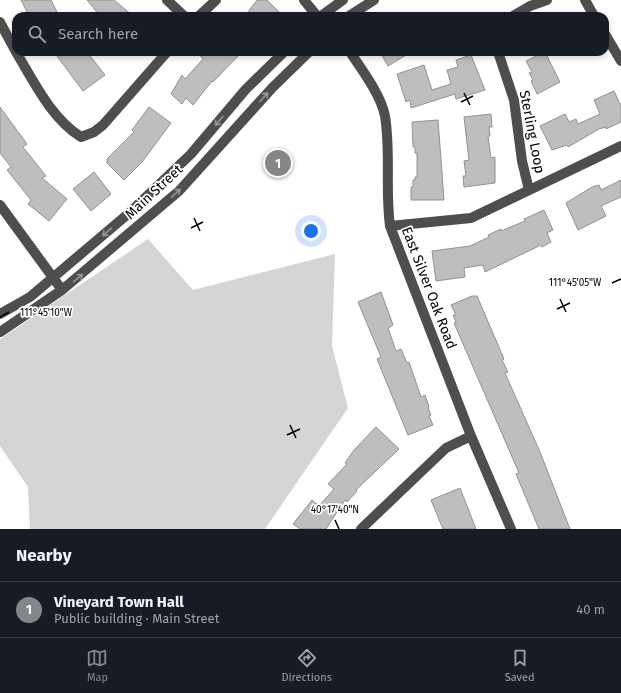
<!DOCTYPE html>
<html lang="en">
<head>
<meta charset="utf-8">
<style>
  :root { --surface:#171b24; --page:#242831; --text:#f1f3f6; --muted:#9ea1a6; --line:#363941; --accent:#858687 }
  body { margin:0; font-family:"Fira Sans",sans-serif; background:var(--page); color:var(--text) }
  .you { position:absolute; left:311px; top:231px; width:14px; height:14px; margin:-10px; border:3px solid #fff; border-radius:50%; background:#1a73e8; box-shadow:0 0 0 6px #1a73e833 }
  .badge { display:grid; place-items:center; width:26px; height:26px; border-radius:50%; background:var(--accent); color:#fff; font-size:13px; font-weight:700 }
  .pin { position:absolute; translate:-50% -50%; border:2px solid #fff; box-shadow:0 1px 4px #0006 }
  .list { margin:0; padding:0; list-style:none }
  h2 { display:flex; justify-content:space-between; align-items:center; height:52px; margin:0; padding:0 16px; font-size:17px }
  h2 small { font-size:13px; font-weight:400; color:var(--muted) }
  .list li { display:grid; grid-template-columns:26px 1fr auto; gap:12px; align-items:center; box-sizing:border-box; height:56px; padding:0 16px; border-top:1px solid var(--line) }
  .list b { display:block; font-size:15px; white-space:nowrap }
  .list p { margin:0; font-size:13px; white-space:nowrap; color:var(--muted) }
  .list em { font-size:13px; font-style:normal; color:var(--muted) }
  .icon { flex:none; width:22px; height:22px; fill:none; stroke:currentColor; stroke-width:2; stroke-linecap:round; stroke-linejoin:round }
  .map { position:relative; flex:none; width:621px; height:529px; overflow:hidden }
  .search { position:absolute; background:var(--surface); box-shadow:0 2px 6px #0003; left:12px; right:12px; top:12px; height:44px; display:flex; align-items:center; gap:10px; box-sizing:border-box; padding:0 14px; border-radius:12px; color:var(--muted); font-size:15px }
  .sheet { height:108px; background:var(--surface) }
  nav { display:flex; justify-content:space-around; align-items:center; box-sizing:border-box; height:56px; border-top:1px solid var(--line); background:var(--surface); font-size:11px; color:var(--muted) }
  nav a { display:grid; justify-items:center; gap:2px }
  nav .on { color:var(--accent) }
  .map>svg:first-child { display:block }
  .green { fill:#d5d5d5 }
  .building { fill:#bebebe; stroke:#929292 }
  .lines { fill:none; stroke-linecap:round; stroke-linejoin:round }
  .minor { stroke:#4e4e4e; stroke-width:10 }
  .oneway { stroke:#959595 }
  .ticks { fill:none; stroke:#000; stroke-width:1.5 }
  .labels { text-anchor:middle; dominant-baseline:central; stroke-width:3.5; stroke-linejoin:round; paint-order:stroke }
  .street-label { font-size:14px; fill:#000; stroke:#fff }
  .ticks-label { font-size:10px; text-anchor:middle; fill:#000; stroke:#fff; stroke-width:3.5; stroke-linejoin:round; paint-order:stroke }
</style>
</head>
<body>
<div class="map">
<svg width="621" height="529" viewBox="0 0 621 529">
  <rect width="100%" height="100%" fill="#fff"/>
  <path class="green" d="M148 239 193 290 335 254 332 346 348 408 265 529H30L28 487 0 446V339Z"/>
  <path class="building" d="M21 0H51L59 16H29Z
    M87 0H114L133 16H100Z
    M257 0H267L283 16H245Z
    M54 52H87L105 75 83 91Z
    M197 52H242L213 82 212 81 193 105 186 98 182 104 171 94 182 75 185 79 203 59Z
    M380 52H411L388 66Z
    M545 52 560 82 537 94 531 81 533 80 529 73 532 72 526 61Z
    M471 55 485 90 456 99 455 94 411 108 410 100 406 102 397 74 424 65 432 90 451 84 447 70 458 67 456 60Z
    M614 91 621 106V122L606 129V127L599 129 568 147 567 145 552 150 540 126 565 114 569 122 576 119 578 124 600 114 594 100Z
    M0 107 27 144 23 147 46 176 42 178 67 199 49 221 28 204 31 200 7 170 11 167 0 153Z
    M149 107 171 123 142 162 124 180 107 163V159L134 132 132 130Z
    M491 114 492 127H489L490 136H488L491 158 495 157V183L464 187 463 176H466L464 161 469 160 464 117Z
    M438 120 444 200H411V187H413V180H415V177H417V153H415V147H413L412 122Z
    M94 172 111 194 91 211 73 189Z
    M621 180V197L601 206 606 216 578 230 566 203 592 187 599 185 601 190Z
    M544 210 553 230 547 233 551 242 542 247 541 245 485 272 483 265 464 268 465 277 436 281 432 251 470 246 489 237 488 235 501 229V231L525 221 524 219Z
    M381 292 393 325 388 328 396 351 401 349 407 363 409 362 421 397 425 395 429 407 428 408 431 415 429 416 433 425 408 435 377 359 381 357 358 302Z
    M472 296H477L504 359 502 360 508 372 505 373 540 452 570 529H539L516 474 519 473 454 323 456 322 453 315H456L451 305Z
    M376 427 399 449 356 490 357 491 347 502 345 500 326 529H300L293 524 312 500 319 506 334 489 328 484 347 464 345 463 354 450Z
    M460 488 476 529H443L431 500Z"/>
  <g class="lines">
    <path class="minor" d="M167 0 184 16
      M304 0 317 16
      M585 0 594 16
      M199 16 216 0
      M321 16 343 0
      M349 16 374 0
      M513 16 530 6 547 0
      M0 22 16 52
      M605 34 621 61
      M16 52C34 82 51 118 81 137L94 132 103 125 167 52
      M350 52C362 70 381 95 385 116 391 153 385 190 390 226L471 436 511 529
      M498 52 514 100 522 161 529 190
      M0 205 62 290
      M390 226 471 218 621 146
      M0 314 30 297 128 214 191 154 246 89 284 52
      M0 332 62 290 179 191 273 87 309 52
      M361 529 446 448 471 436"/>
  </g>
  <defs><path id="oneway-shaft" d="M-6 0H5M1.5-3L5.5 0L1.5 3" fill="none" stroke-width="1.6" stroke-linecap="round" stroke-linejoin="round"/></defs>
  <g class="oneway">
    <use href="#oneway-shaft" transform="translate(264 97) rotate(-48)"/>
    <use href="#oneway-shaft" transform="translate(219 121) rotate(130)"/>
    <use href="#oneway-shaft" transform="translate(176 193) rotate(-43)"/>
    <use href="#oneway-shaft" transform="translate(107 232) rotate(139)"/>
    <use href="#oneway-shaft" transform="translate(78 278) rotate(-40)"/>
  </g>
  <path class="ticks" d="M464 93 470 105M461 102 473 96M194 218 200 231M191 228 203 222M612 283 621 279M560 299 566 312M557 309 570 303M0 317 9 312M290 425 296 438M287 435 300 429M335 520 339 529"/>
  <g class="labels">
    <g class="street-label">
      <text transform="translate(532 132) rotate(79)">Sterling Loop</text>
      <text transform="translate(154 192) rotate(-43)">Main Street</text>
      <text transform="translate(429 288) rotate(69)">East Silver Oak Road</text>
    </g>
  </g>
  <g class="ticks-label">
    <text x="575" y="286">111°45'05"W</text>
    <text x="46" y="316">111°45'10"W</text>
    <text x="335" y="513">40°17'40"N</text>
  </g>
</svg>
<div class="you"></div>
<div class="pin badge" style="left:278px;top:163px">1</div>
<div class="search"><svg class="icon" aria-label="search" viewBox="0 0 24 24"><circle cx="10" cy="10" r="6"/><path d="M15 15l6 6"/></svg>Search here</div>
</div>
<section class="sheet">
<h2>Nearby<small></small></h2>
<ul class="list">
<li><span class="badge">1</span><div><b>Vineyard Town Hall</b><p>Public building · Main Street</p></div><em>40 m</em></li>
</ul>
</section>
<nav>
<a class="on"><svg class="icon" aria-label="map" viewBox="0 0 24 24"><path d="M3 6l6-2 6 2 6-2v14l-6 2-6-2-6 2zM9 4v14M15 6v14"/></svg>Map</a>
<a><svg class="icon" aria-label="directions" viewBox="0 0 24 24"><path d="M12 3l9 9-9 9-9-9zM9 14v-3h6M13 9l2 2-2 2"/></svg>Directions</a>
<a><svg class="icon" aria-label="saved" viewBox="0 0 24 24"><path d="M7 4h10v16l-5-4-5 4z"/></svg>Saved</a>
</nav>
</body>
</html>
